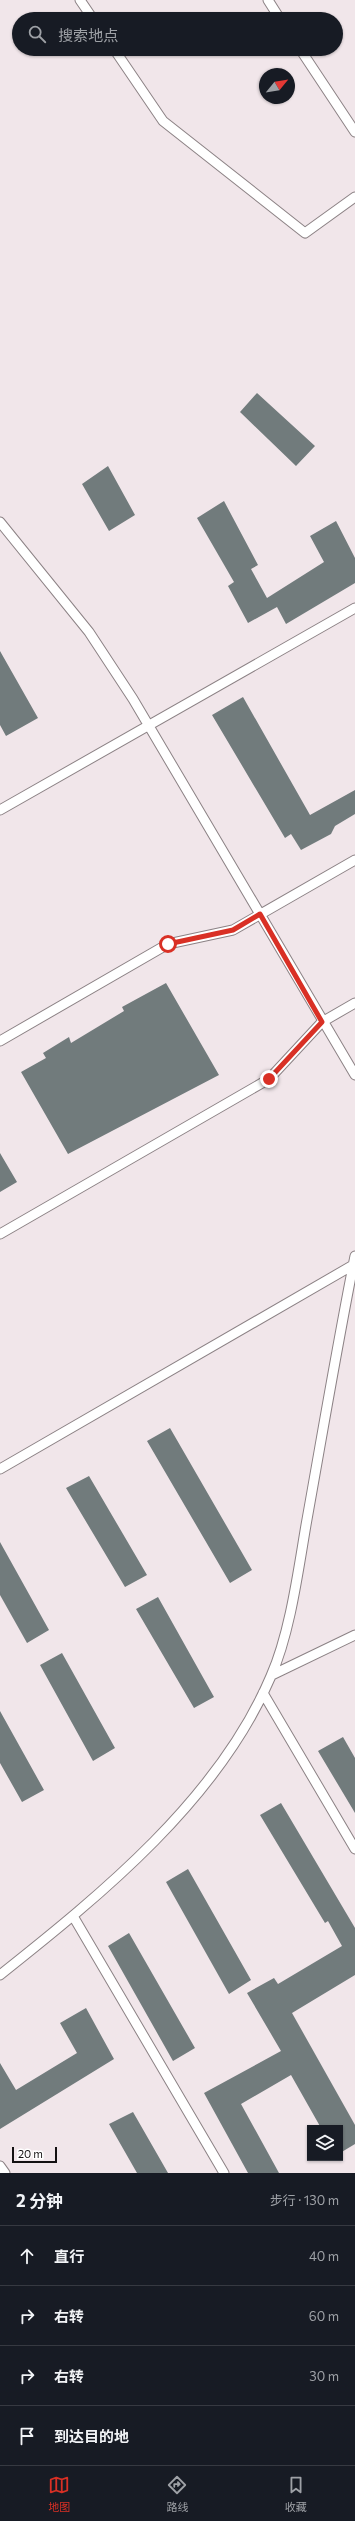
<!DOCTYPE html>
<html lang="zh">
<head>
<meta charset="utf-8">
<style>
  :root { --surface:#171b24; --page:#20242c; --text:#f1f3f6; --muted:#9ea1a6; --line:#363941; --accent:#d93025 }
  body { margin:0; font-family:Commissioner,"Noto Sans SC",sans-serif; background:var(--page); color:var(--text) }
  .controls { position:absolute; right:12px; bottom:12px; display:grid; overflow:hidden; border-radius:0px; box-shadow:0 1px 3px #0004 }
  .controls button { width:36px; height:36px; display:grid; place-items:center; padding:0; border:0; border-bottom:1px solid var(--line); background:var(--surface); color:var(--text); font:20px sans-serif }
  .compass { position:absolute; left:259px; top:68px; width:36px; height:36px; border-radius:50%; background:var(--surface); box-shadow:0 1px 3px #0004; rotate:60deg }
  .scale { position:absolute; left:12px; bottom:10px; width:45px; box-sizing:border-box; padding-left:4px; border:2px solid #141112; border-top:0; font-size:11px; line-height:14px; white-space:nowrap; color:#141112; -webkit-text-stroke:3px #fff; paint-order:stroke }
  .stop { position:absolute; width:12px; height:12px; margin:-9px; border:3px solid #d93025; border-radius:50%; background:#fff }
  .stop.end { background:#d93025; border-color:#fff; box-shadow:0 1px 4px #0008 }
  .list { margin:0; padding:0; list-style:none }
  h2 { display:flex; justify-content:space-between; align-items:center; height:52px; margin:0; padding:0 16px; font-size:17px }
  h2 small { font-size:13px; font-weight:400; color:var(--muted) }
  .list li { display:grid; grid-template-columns:26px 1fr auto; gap:12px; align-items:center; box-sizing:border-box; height:60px; padding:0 16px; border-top:1px solid var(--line) }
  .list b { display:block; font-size:15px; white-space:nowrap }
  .list em { font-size:13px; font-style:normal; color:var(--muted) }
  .icon { flex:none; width:22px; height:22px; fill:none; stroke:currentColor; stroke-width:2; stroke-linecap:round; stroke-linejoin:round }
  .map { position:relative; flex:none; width:355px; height:2173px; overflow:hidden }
  .search { position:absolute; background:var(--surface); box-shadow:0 1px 3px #0004; left:12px; right:12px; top:12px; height:44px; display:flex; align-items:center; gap:10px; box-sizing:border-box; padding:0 14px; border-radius:22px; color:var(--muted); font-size:15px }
  .sheet { height:292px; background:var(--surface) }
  nav { display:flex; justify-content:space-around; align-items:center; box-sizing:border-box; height:56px; border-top:1px solid var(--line); background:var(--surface); font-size:11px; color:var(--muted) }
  nav a { display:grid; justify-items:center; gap:2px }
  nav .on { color:var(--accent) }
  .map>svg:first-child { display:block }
  .building { fill:#717b7c }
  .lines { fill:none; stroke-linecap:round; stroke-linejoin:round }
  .service-casing { stroke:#8c8285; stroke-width:11 }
  .service { stroke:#fff; stroke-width:9 }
  .route { stroke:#d93025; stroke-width:5 }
</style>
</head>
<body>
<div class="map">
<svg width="355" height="2173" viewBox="0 0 355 2173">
  <rect width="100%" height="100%" fill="#f1e6ea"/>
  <path class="building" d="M257 393 315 446 296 466 240 412Z
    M108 466 135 515 109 531 82 484Z
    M224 501 258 565 251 569 267 598 324 562 310 536 336 521 355 558V583L286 624 277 607 248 623 228 586 234 582 197 518Z
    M0 651 38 718 6 736 0 725Z
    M243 697 310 815 355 790V814L335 826 331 834 301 850 291 834 285 838 212 715Z
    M166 983 219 1075 68 1154 21 1072 46 1058 43 1053 69 1037 71 1043 124 1011 122 1007Z
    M0 1153 17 1182 0 1192Z
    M170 1428 252 1570 230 1583 147 1441Z
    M89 1476 147 1575 125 1587 66 1488Z
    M0 1542 49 1630 27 1643 0 1595Z
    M158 1597 214 1697 194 1708 136 1609Z
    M62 1653 115 1748 93 1761 40 1665Z
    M0 1711 44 1790 22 1802 0 1763Z
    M343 1737 355 1758V1813L318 1751Z
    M281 1803 355 1928V1975L292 2013 355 2125V2144L340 2153V2128H321L291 2075 241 2104 279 2173H248L204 2093 281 2051 247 1993 274 1978 278 1984 342 1946 328 1921 325 1923 260 1815Z
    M188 1869 251 1980 229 1994 166 1882Z
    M129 1933 195 2048 173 2061 108 1946Z
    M86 2008 114 2059 0 2129V2063L16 2090 77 2053 60 2023Z
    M133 2112 168 2173H137L109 2124Z"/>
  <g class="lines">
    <g class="service-casing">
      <path id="service" d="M80 0 93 19
        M268 0 280 19
        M114 49 163 121 305 233 355 197
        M300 49 355 132
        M0 522 89 632 133 699 355 1075
        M0 810 355 608
        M0 1041 168 944 233 930 355 860
        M0 1234 269 1079 322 1022 355 1003
        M0 1469 355 1264
        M272 1675 355 1635
        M263 1693 355 1849
        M73 1916 224 2173
        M0 1975C102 1894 219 1799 271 1676 290 1633 298 1572 306 1525 322 1436 337 1346 355 1256
        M0 2166 5 2173"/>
    </g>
    <use href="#service" class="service"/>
  </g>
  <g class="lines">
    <path class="route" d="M168 944 233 930 260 914 322 1022 269 1079"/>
  </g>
</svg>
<div class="controls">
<button><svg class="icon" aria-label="layers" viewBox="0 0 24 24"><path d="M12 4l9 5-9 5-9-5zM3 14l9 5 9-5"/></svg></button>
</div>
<svg class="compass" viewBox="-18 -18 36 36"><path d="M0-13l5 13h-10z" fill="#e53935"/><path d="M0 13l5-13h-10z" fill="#9ea1a6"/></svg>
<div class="scale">20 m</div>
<div class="stop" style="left:168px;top:944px"></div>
<div class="stop end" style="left:269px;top:1079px"></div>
<div class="search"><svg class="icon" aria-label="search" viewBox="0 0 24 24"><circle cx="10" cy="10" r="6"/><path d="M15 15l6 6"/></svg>搜索地点</div>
</div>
<section class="sheet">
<h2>2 分钟<small>步行 · 130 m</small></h2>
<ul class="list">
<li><svg class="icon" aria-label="ahead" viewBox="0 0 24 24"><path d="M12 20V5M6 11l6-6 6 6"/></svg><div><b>直行</b></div><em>40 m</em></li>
<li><svg class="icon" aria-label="right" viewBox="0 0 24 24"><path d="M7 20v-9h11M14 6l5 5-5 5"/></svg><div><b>右转</b></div><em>60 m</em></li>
<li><svg class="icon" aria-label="right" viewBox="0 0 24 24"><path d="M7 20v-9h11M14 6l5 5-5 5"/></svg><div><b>右转</b></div><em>30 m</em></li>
<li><svg class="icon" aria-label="arrive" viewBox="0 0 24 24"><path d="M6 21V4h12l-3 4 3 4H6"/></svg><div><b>到达目的地</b></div></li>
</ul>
</section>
<nav>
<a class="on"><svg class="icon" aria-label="map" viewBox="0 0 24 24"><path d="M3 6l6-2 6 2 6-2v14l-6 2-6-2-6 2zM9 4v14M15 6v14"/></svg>地图</a>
<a><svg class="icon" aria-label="directions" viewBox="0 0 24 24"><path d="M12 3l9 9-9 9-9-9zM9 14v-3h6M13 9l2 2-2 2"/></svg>路线</a>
<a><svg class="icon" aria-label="saved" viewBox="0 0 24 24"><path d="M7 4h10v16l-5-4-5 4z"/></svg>收藏</a>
</nav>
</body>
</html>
